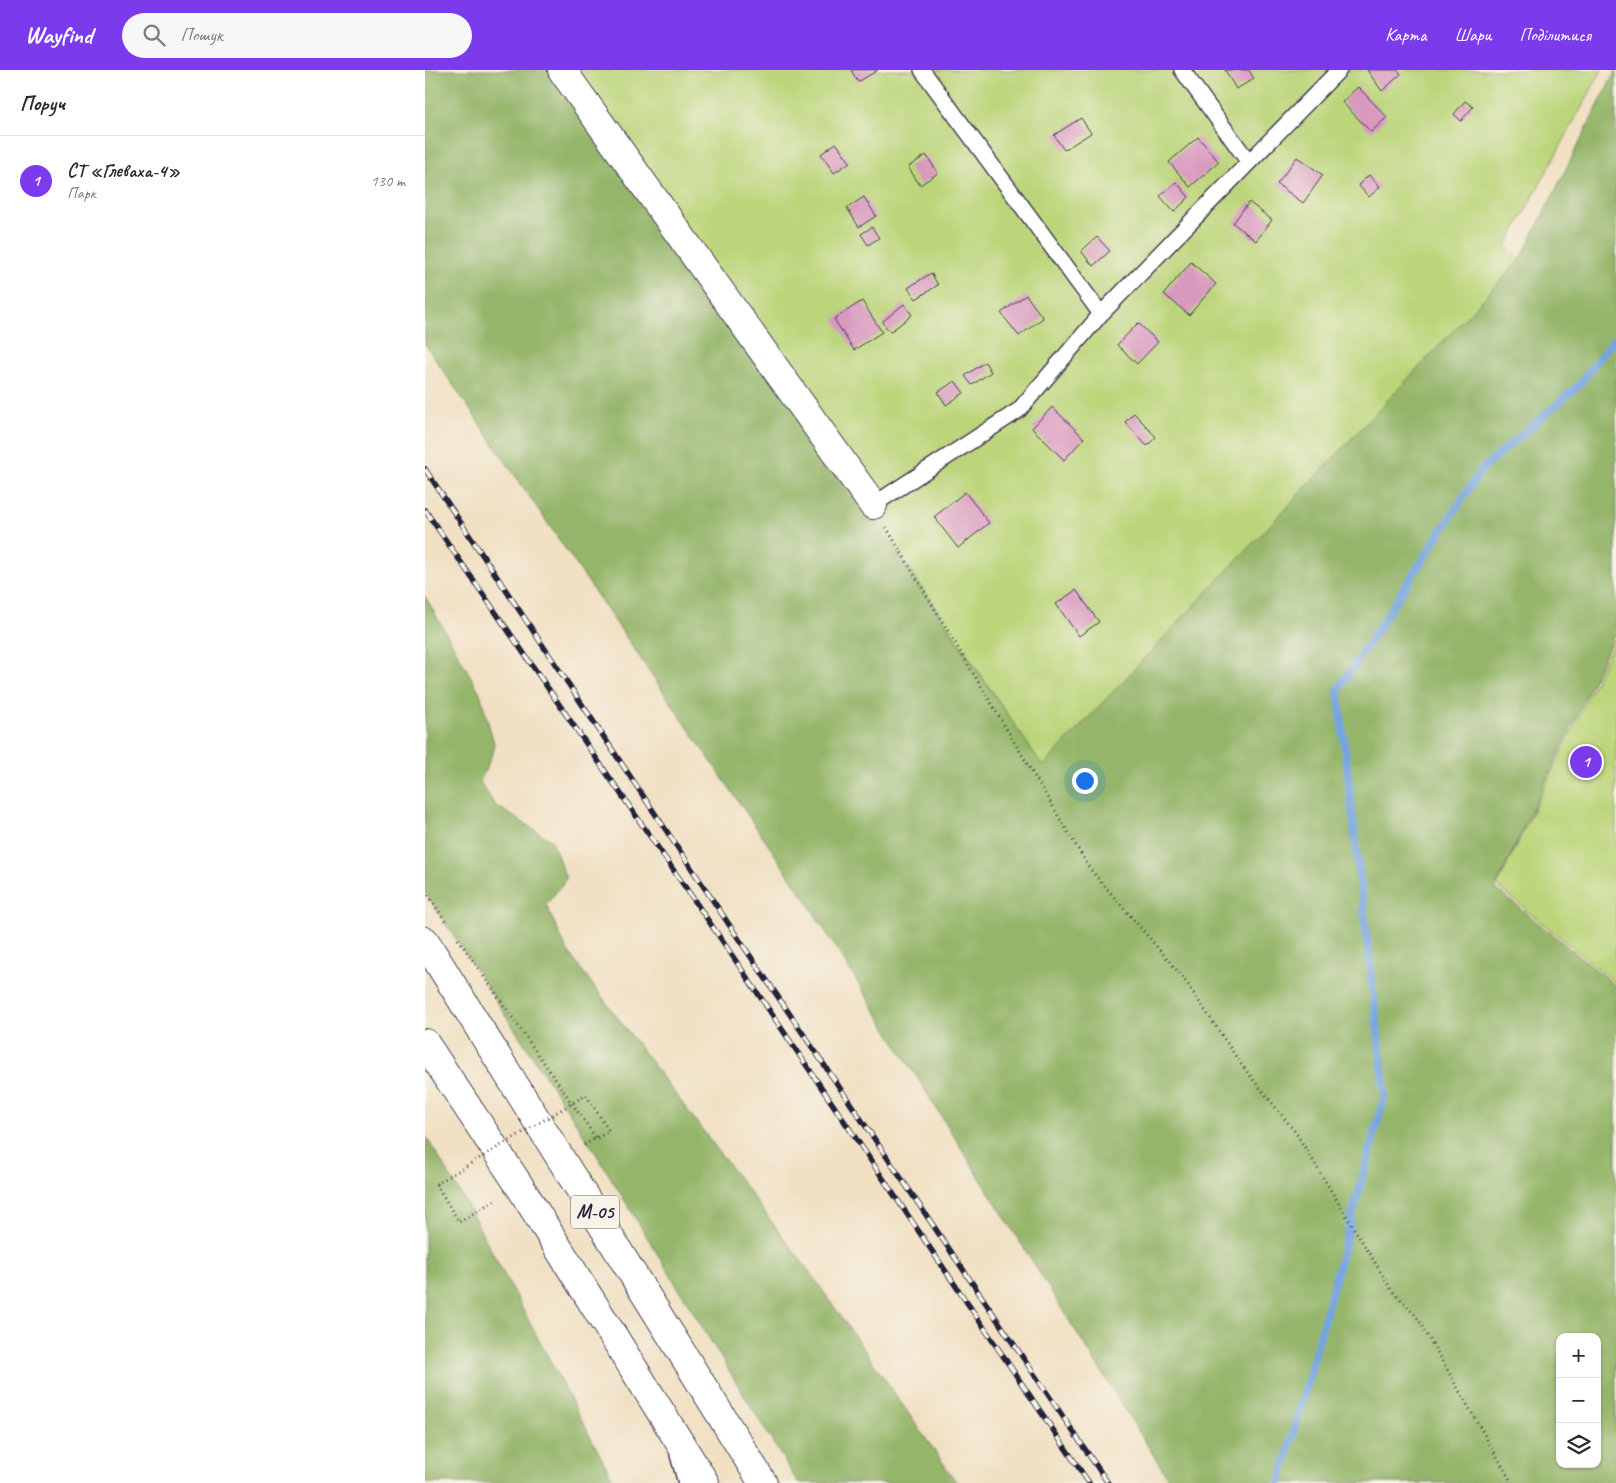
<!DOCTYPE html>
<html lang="uk">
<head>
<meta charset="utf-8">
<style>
  :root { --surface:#fff; --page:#f7f7f7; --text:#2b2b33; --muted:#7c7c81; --line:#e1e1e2; --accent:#7c3aed }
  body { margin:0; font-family:Caveat,sans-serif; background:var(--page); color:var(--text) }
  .controls { position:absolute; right:15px; bottom:15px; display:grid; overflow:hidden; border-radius:10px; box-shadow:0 1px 4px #0004 }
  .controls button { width:45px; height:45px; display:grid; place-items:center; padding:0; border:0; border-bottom:1px solid var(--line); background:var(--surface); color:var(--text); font:25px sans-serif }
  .you { position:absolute; left:659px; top:710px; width:18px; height:18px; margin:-12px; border:4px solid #fff; border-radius:50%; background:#1a73e8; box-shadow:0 0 0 8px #1a73e833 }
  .badge { display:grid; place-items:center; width:32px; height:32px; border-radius:50%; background:var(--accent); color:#fff; font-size:16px; font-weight:700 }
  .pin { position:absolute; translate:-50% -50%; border:2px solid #fff; box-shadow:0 1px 5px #0006 }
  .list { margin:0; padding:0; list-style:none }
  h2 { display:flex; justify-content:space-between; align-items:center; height:65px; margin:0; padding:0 20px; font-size:21px }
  h2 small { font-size:16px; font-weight:400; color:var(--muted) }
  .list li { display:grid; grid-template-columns:32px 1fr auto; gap:15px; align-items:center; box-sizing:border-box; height:90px; padding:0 20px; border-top:1px solid var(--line) }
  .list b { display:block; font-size:19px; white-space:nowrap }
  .list p { margin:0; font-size:16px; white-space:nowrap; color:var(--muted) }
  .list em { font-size:16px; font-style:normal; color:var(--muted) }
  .icon { flex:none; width:28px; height:28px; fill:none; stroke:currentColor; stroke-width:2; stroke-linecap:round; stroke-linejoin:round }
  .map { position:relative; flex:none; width:1191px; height:1413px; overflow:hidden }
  header { display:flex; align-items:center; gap:30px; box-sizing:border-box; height:70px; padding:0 25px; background:var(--accent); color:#fff }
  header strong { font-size:24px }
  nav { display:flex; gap:28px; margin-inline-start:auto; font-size:18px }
  .search { width:350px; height:45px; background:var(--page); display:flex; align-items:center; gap:12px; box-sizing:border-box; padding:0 18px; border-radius:28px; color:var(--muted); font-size:19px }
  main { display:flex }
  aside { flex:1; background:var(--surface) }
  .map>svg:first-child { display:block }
  .green { fill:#bcd57a; stroke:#6f7c5a }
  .forest { fill:#95b66a; stroke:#5c6c52; fill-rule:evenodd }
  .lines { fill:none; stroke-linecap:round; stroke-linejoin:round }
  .stream { stroke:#76a4df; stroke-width:8 }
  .building { fill:#d998be }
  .lane-casing { stroke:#413e4f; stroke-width:18 }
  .street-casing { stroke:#413e4f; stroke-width:30 }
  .highway-casing { stroke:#413e4f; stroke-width:30 }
  .path { stroke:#413e4f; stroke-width:3; stroke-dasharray:1 4; stroke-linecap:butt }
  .lane { stroke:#fff; stroke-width:15 }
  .street { stroke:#fff; stroke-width:28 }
  .highway { stroke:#fff; stroke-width:28 }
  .rail-casing { stroke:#22223b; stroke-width:5.5 }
  .rail { stroke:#f7f3e8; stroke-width:4; stroke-dasharray:11; stroke-linecap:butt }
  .path-bridge { stroke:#413e4f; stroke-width:3; stroke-dasharray:1 4; stroke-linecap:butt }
  .labels { text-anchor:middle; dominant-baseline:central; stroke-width:4; stroke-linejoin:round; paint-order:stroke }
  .shield { fill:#f7f3e8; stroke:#62616f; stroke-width:1 }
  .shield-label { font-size:19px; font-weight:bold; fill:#22223b }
</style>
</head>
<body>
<header>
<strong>Wayfind</strong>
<div class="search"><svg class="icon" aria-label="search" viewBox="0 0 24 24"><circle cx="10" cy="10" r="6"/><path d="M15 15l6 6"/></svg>Пошук</div>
<nav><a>Карта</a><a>Шари</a><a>Поділитися</a></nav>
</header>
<main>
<aside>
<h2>Поруч<small></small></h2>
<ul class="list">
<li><span class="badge">1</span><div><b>СТ «Глеваха-4»</b><p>Парк</p></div><em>130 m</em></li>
</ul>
</aside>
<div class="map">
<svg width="1191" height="1413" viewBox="0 0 1191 1413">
  <rect width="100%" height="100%" fill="#f7f3e8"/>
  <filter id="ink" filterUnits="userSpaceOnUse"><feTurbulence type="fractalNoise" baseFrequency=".02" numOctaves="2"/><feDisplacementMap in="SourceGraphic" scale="10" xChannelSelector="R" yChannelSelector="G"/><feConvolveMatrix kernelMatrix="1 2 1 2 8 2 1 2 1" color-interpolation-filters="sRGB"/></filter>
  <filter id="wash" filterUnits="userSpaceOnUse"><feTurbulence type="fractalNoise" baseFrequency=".0096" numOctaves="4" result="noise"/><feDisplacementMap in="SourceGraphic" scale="20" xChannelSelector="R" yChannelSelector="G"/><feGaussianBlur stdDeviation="1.12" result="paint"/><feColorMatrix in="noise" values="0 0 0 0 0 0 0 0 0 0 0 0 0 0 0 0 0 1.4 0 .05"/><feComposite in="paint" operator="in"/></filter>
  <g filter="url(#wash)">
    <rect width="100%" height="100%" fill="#f1e0c2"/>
    <path class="green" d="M148 0H1177L1081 176 1095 190 618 697Z
      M1191 568V913L1072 816Z"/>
    <path class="forest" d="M0 0H140L618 696 1095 190 1191 0V562L1070 818 1191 916V1413H746L381 830 0 274ZM1135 1267H1172V1394H1135Z
      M0 526 55 623 70 677 55 712 70 735 127 771 141 809 121 835 143 882 387 1205 532 1413H373L170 1082 0 822Z
      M0 1065 40 1131 190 1413H0Z"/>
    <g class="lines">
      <path class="stream" d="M855 1413 960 1024 913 620 1056 400 1154 315 1188 270 1191 271"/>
    </g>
    <g id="blocks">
      <path class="building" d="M426 0H453L433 12Z
        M800 0H824L829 9 811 19Z
        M942 0H973L976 4 957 21Z
        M933 17 962 47 946 62 917 32Z
        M1040 31 1048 37 1036 51 1029 44Z
        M656 48 666 63 639 80 629 65Z
        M773 67 794 92 765 117 744 92Z
        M411 73 425 92 409 103 396 84Z
        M501 85 513 103 495 115 483 97Z
        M872 87 898 105 878 133 852 114Z
        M944 105 955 117 944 127 933 115Z
        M751 112 764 127 749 142 735 126Z
        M439 127 451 146 434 157 422 138Z
        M824 132 847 150 831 171 808 153Z
        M447 157 454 168 443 175 436 164Z
        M672 167 685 181 668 196 656 181Z
        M766 192 791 214 764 245 739 224Z
        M506 203 513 215 491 229 483 218Z
        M601 225 618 248 594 266 576 243Z
        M437 231 457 262 429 280 409 249Z
        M479 234 487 245 465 262 457 252Z
        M713 253 733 272 712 294 692 275Z
        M560 292 566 302 547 315 540 306Z
        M530 311 539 323 521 335 513 322Z
        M627 337 659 368 639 390 607 358Z
        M709 343 731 367 722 376 700 352Z
        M540 422 564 453 533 478 509 447Z
        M651 520 674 552 654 566 631 534Z"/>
    </g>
  </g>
  <g filter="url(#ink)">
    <use href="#blocks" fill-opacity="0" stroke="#413e4f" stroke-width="1"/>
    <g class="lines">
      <g class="lane-casing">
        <path id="lane" d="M497 0 676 244
          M757 0 823 91
          M448 435 594 340 676 244 914 0
          M253 1385 261 1413"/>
      </g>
      <g class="street-casing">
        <path id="street" d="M137 0 448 435"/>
      </g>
      <g class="highway-casing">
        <path id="highway" d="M0 871 338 1413
          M0 973 94 1115 280 1413"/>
      </g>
      <path class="path" d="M461 457 665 799 757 906 816 994 871 1063 966 1219 992 1247 1087 1413
        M0 821 21 852
        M33 869 171 1068
        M159 1075 184 1061 161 1025
        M11 1114 34 1152 72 1129"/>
      <use href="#lane" class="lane"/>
      <use href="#street" class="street"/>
      <use href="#highway" class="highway"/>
      <g class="rail-casing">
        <path id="rail" d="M0 399 309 862 683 1413
          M0 440 296 869 664 1413"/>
      </g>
      <use href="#rail" class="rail"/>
      <path class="path-bridge" d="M11 1114 161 1025"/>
    </g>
  </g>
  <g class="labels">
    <rect class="shield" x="146" y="1125.5" width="48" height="33" rx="4"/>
    <g class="shield-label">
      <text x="170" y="1142">М-05</text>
    </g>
  </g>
</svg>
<div class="controls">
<button>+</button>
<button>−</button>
<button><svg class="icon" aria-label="layers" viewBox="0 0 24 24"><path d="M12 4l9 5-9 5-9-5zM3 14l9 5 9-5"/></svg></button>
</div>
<div class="you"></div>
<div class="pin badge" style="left:1161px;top:692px">1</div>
</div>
</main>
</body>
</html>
